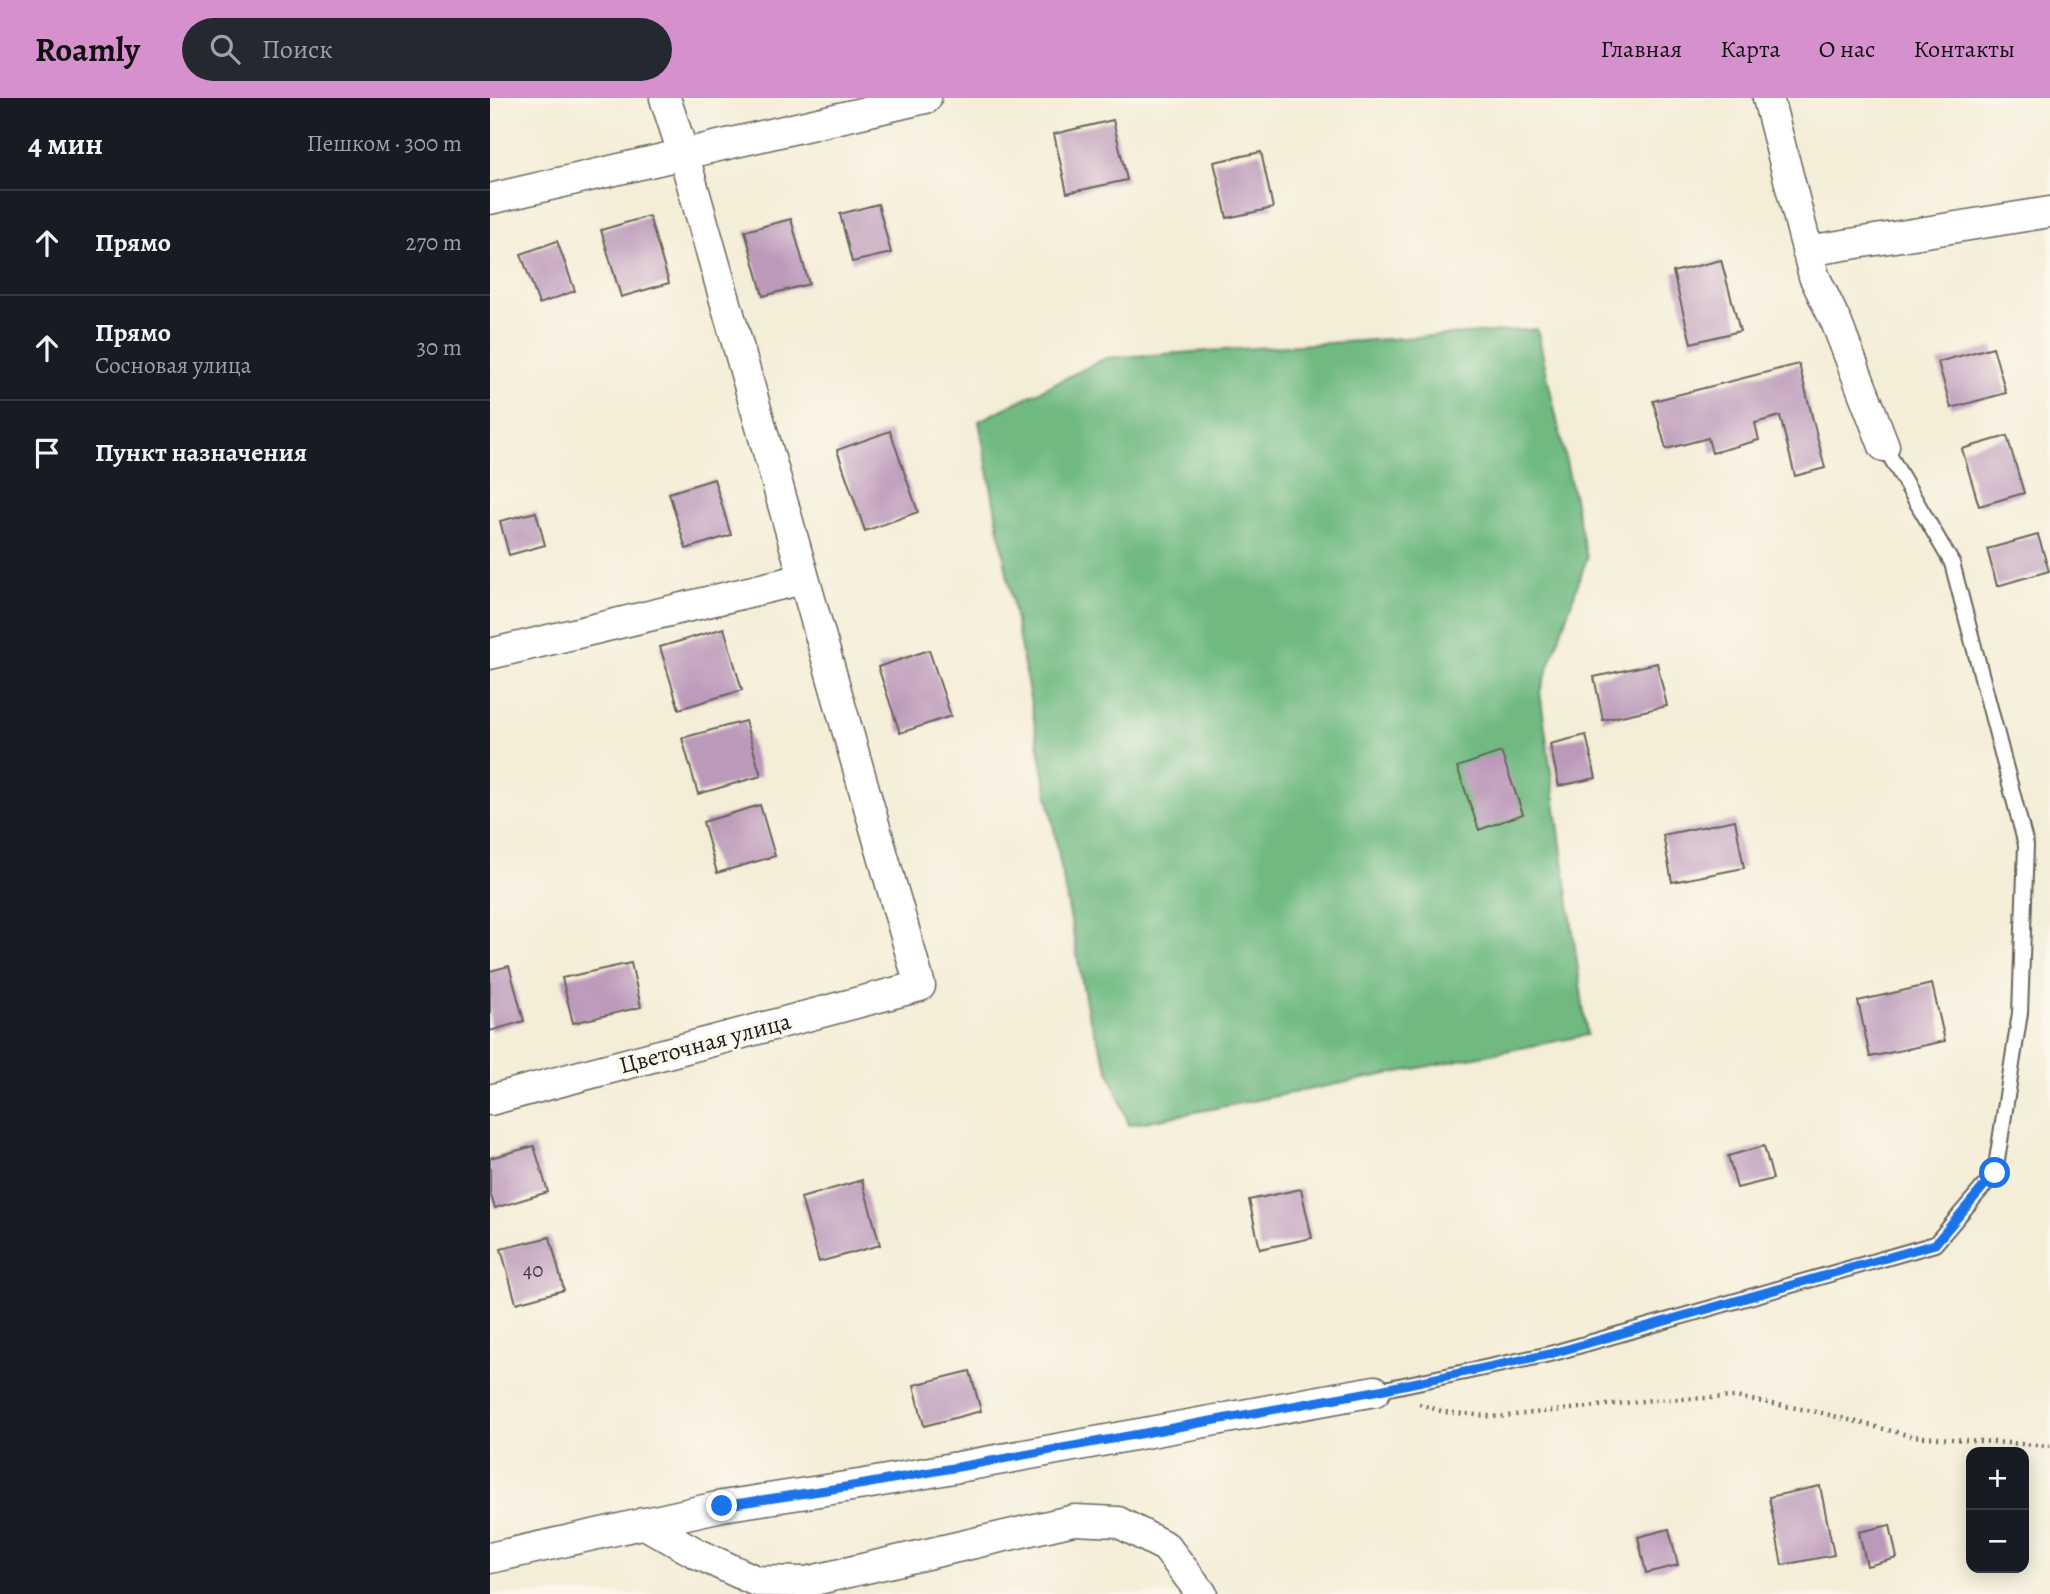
<!DOCTYPE html>
<html lang="ru">
<head>
<meta charset="utf-8">
<style>
  :root { --surface:#171b24; --page:#242831; --text:#f1f3f6; --muted:#9ea1a6; --line:#363941; --accent:#d690ce }
  body { margin:0; font-family:Alegreya,serif; background:var(--page); color:var(--text) }
  .controls { position:absolute; right:21px; bottom:21px; display:grid; overflow:hidden; border-radius:14px; box-shadow:0 4px 18px #0003 }
  .controls button { width:63px; height:63px; display:grid; place-items:center; padding:0; border:0; border-bottom:2px solid var(--line); background:var(--surface); color:var(--text); font:35px sans-serif }
  .stop { position:absolute; width:21px; height:21px; margin:-16px; border:5px solid #1a73e8; border-radius:50%; background:#fff }
  .stop.end { background:#1a73e8; border-color:#fff; box-shadow:0 2px 7px #0008 }
  .list { margin:0; padding:0; list-style:none }
  h2 { display:flex; justify-content:space-between; align-items:center; height:91px; margin:0; padding:0 28px; font-size:30px }
  h2 small { font-size:23px; font-weight:400; color:var(--muted) }
  .list li { display:grid; grid-template-columns:46px 1fr auto; gap:21px; align-items:center; box-sizing:border-box; height:105px; padding:0 28px; border-top:2px solid var(--line) }
  .list b { display:block; font-size:26px; white-space:nowrap }
  .list p { margin:0; font-size:23px; white-space:nowrap; color:var(--muted) }
  .list em { font-size:23px; font-style:normal; color:var(--muted) }
  .icon { flex:none; width:38px; height:38px; fill:none; stroke:currentColor; stroke-width:2; stroke-linecap:round; stroke-linejoin:round }
  .map { position:relative; flex:none; width:1560px; height:1496px; overflow:hidden }
  header { display:flex; align-items:center; gap:42px; box-sizing:border-box; height:98px; padding:0 35px; background:var(--accent); color:#111 }
  header strong { font-size:33px }
  nav { display:flex; gap:38px; margin-inline-start:auto; font-size:24px }
  .search { width:490px; height:63px; background:var(--page); display:flex; align-items:center; gap:18px; box-sizing:border-box; padding:0 24px; border-radius:38px; color:var(--muted); font-size:26px }
  main { display:flex }
  aside { flex:1; background:var(--surface) }
  .map>svg:first-child { display:block }
  .forest { fill:#6fba82; stroke:#466b4f; stroke-width:2 }
  .building { fill:#bb99b9 }
  .lines { fill:none; stroke-linecap:round; stroke-linejoin:round }
  .service-casing { stroke:#68655d; stroke-width:18 }
  .minor-casing { stroke:#68655d; stroke-width:33 }
  .path { stroke:#68655d; stroke-width:4.5; stroke-dasharray:2 5; stroke-linecap:butt }
  .service { stroke:#fff; stroke-width:14 }
  .minor { stroke:#fff; stroke-width:30 }
  .route { stroke:#1a73e8; stroke-width:9 }
  .labels { text-anchor:middle; dominant-baseline:central; stroke-width:6; stroke-linejoin:round; paint-order:stroke }
  .number-label { font-size:21px; fill:#443b43 }
  .street-label { font-size:24px; fill:#1c1c1c; stroke:#fbf7ec }
</style>
</head>
<body>
<header>
<strong>Roamly</strong>
<div class="search"><svg class="icon" aria-label="search" viewBox="0 0 24 24"><circle cx="10" cy="10" r="6"/><path d="M15 15l6 6"/></svg>Поиск</div>
<nav><a>Главная</a><a>Карта</a><a>О нас</a><a>Контакты</a></nav>
</header>
<main>
<aside>
<h2>4 мин<small>Пешком · 300 m</small></h2>
<ul class="list">
<li><svg class="icon" aria-label="ahead" viewBox="0 0 24 24"><path d="M12 20V5M6 11l6-6 6 6"/></svg><div><b>Прямо</b></div><em>270 m</em></li>
<li><svg class="icon" aria-label="ahead" viewBox="0 0 24 24"><path d="M12 20V5M6 11l6-6 6 6"/></svg><div><b>Прямо</b><p>Сосновая улица</p></div><em>30 m</em></li>
<li><svg class="icon" aria-label="arrive" viewBox="0 0 24 24"><path d="M6 21V4h12l-3 4 3 4H6"/></svg><div><b>Пункт назначения</b></div></li>
</ul>
</aside>
<div class="map">
<svg width="1560" height="1496" viewBox="0 0 1560 1496">
  <rect width="100%" height="100%" fill="#fbf7ec"/>
  <filter id="ink" filterUnits="userSpaceOnUse"><feTurbulence type="fractalNoise" baseFrequency=".0143" numOctaves="2"/><feDisplacementMap in="SourceGraphic" scale="14" xChannelSelector="R" yChannelSelector="G"/><feConvolveMatrix kernelMatrix="1 2 1 2 8 2 1 2 1" color-interpolation-filters="sRGB"/></filter>
  <filter id="wash" filterUnits="userSpaceOnUse"><feTurbulence type="fractalNoise" baseFrequency=".00686" numOctaves="4" result="noise"/><feDisplacementMap in="SourceGraphic" scale="28" xChannelSelector="R" yChannelSelector="G"/><feGaussianBlur stdDeviation="1.57" result="paint"/><feColorMatrix in="noise" values="0 0 0 0 0 0 0 0 0 0 0 0 0 0 0 0 0 1.4 0 .05"/><feComposite in="paint" operator="in"/></filter>
  <g filter="url(#wash)">
    <rect width="100%" height="100%" fill="#f4edd7"/>
    <path class="forest" d="M1047 231 1097 460 1050 594 1097 937 639 1027 598 916 489 323 616 260Z"/>
    <g id="blocks">
      <path class="building" d="M623 22 637 82 577 95 564 36Z
        M771 54 783 110 737 120 724 64Z
        M388 106 401 155 362 164 350 116Z
        M159 118 179 185 131 199 111 132Z
        M301 121 319 186 273 198 255 133Z
        M67 143 85 193 49 206 31 156Z
        M1231 162 1250 233 1201 245 1183 174Z
        M1503 249 1516 295 1461 310 1448 264Z
        M1309 266 1335 370 1305 378 1290 318 1265 325 1269 342 1222 355 1218 340 1176 351 1163 303Z
        M400 333 428 414 375 433 347 352Z
        M1517 338 1534 395 1489 408 1472 351Z
        M224 381 241 437 196 451 179 395Z
        M46 414 55 447 19 457 10 423Z
        M1548 437 1559 473 1507 488 1497 451Z
        M234 530 252 592 189 611 170 549Z
        M439 552 461 618 410 635 388 569Z
        M1167 565 1177 608 1113 622 1104 579Z
        M255 623 271 678 208 696 192 640Z
        M1096 637 1106 680 1069 688 1060 646Z
        M1011 654 1033 716 989 732 967 669Z
        M270 707 285 758 227 775 213 724Z
        M1245 722 1254 770 1182 784 1173 737Z
        M141 865 151 909 83 925 72 880Z
        M19 868 34 923 0 933V873Z
        M1442 886 1455 943 1380 959 1368 903Z
        M44 1048 58 1094 5 1110 0 1095V1060Z
        M1274 1048 1283 1081 1247 1090 1238 1058Z
        M372 1082 390 1147 329 1164 311 1100Z
        M811 1091 822 1140 770 1151 759 1102Z
        M60 1139 74 1192 26 1205 11 1151Z
        M480 1273 491 1313 434 1328 424 1287Z
        M1330 1388 1344 1457 1292 1467 1279 1399Z
        M1400 1427 1407 1460 1377 1468 1369 1434Z
        M1179 1431 1188 1467 1156 1475 1148 1439Z"/>
    </g>
  </g>
  <g filter="url(#ink)">
    <use href="#blocks" fill-opacity="0" stroke="#68655d" stroke-width="2"/>
    <g class="lines">
      <g class="service-casing">
        <path id="service" d="M885 1293 1060 1256 1445 1146 1505 1075 1530 915 1536 747 1462 465 1394 348"/>
      </g>
      <g class="minor-casing">
        <path id="minor" d="M1278 0 1324 178 1347 226 1394 348
          M0 101 436 0
          M1317 153 1560 114
          M0 556 313 481
          M0 1002 430 888 194 58 175 0
          M153 1425 206 1455 266 1483 316 1484 584 1422 628 1424 676 1449 712 1496
          M0 1460 232 1408 375 1386 885 1293"/>
      </g>
      <path class="path" d="M929 1306 954 1314 1008 1319 1162 1302 1245 1299 1328 1314 1421 1338 1560 1348"/>
      <use href="#service" class="service"/>
      <use href="#minor" class="minor"/>
    </g>
  </g>
  <g class="lines" filter="url(#ink)">
    <path class="route" d="M232 1408 375 1386 885 1293 1060 1256 1445 1146 1505 1075"/>
  </g>
  <g class="labels">
    <g class="number-label">
      <text x="43" y="1172">40</text>
    </g>
    <g class="street-label">
      <text transform="translate(215 945) rotate(-15)">Цветочная улица</text>
    </g>
  </g>
</svg>
<div class="controls">
<button>+</button>
<button>−</button>
</div>
<div class="stop" style="left:1505px;top:1075px"></div>
<div class="stop end" style="left:232px;top:1408px"></div>
</div>
</main>
</body>
</html>
